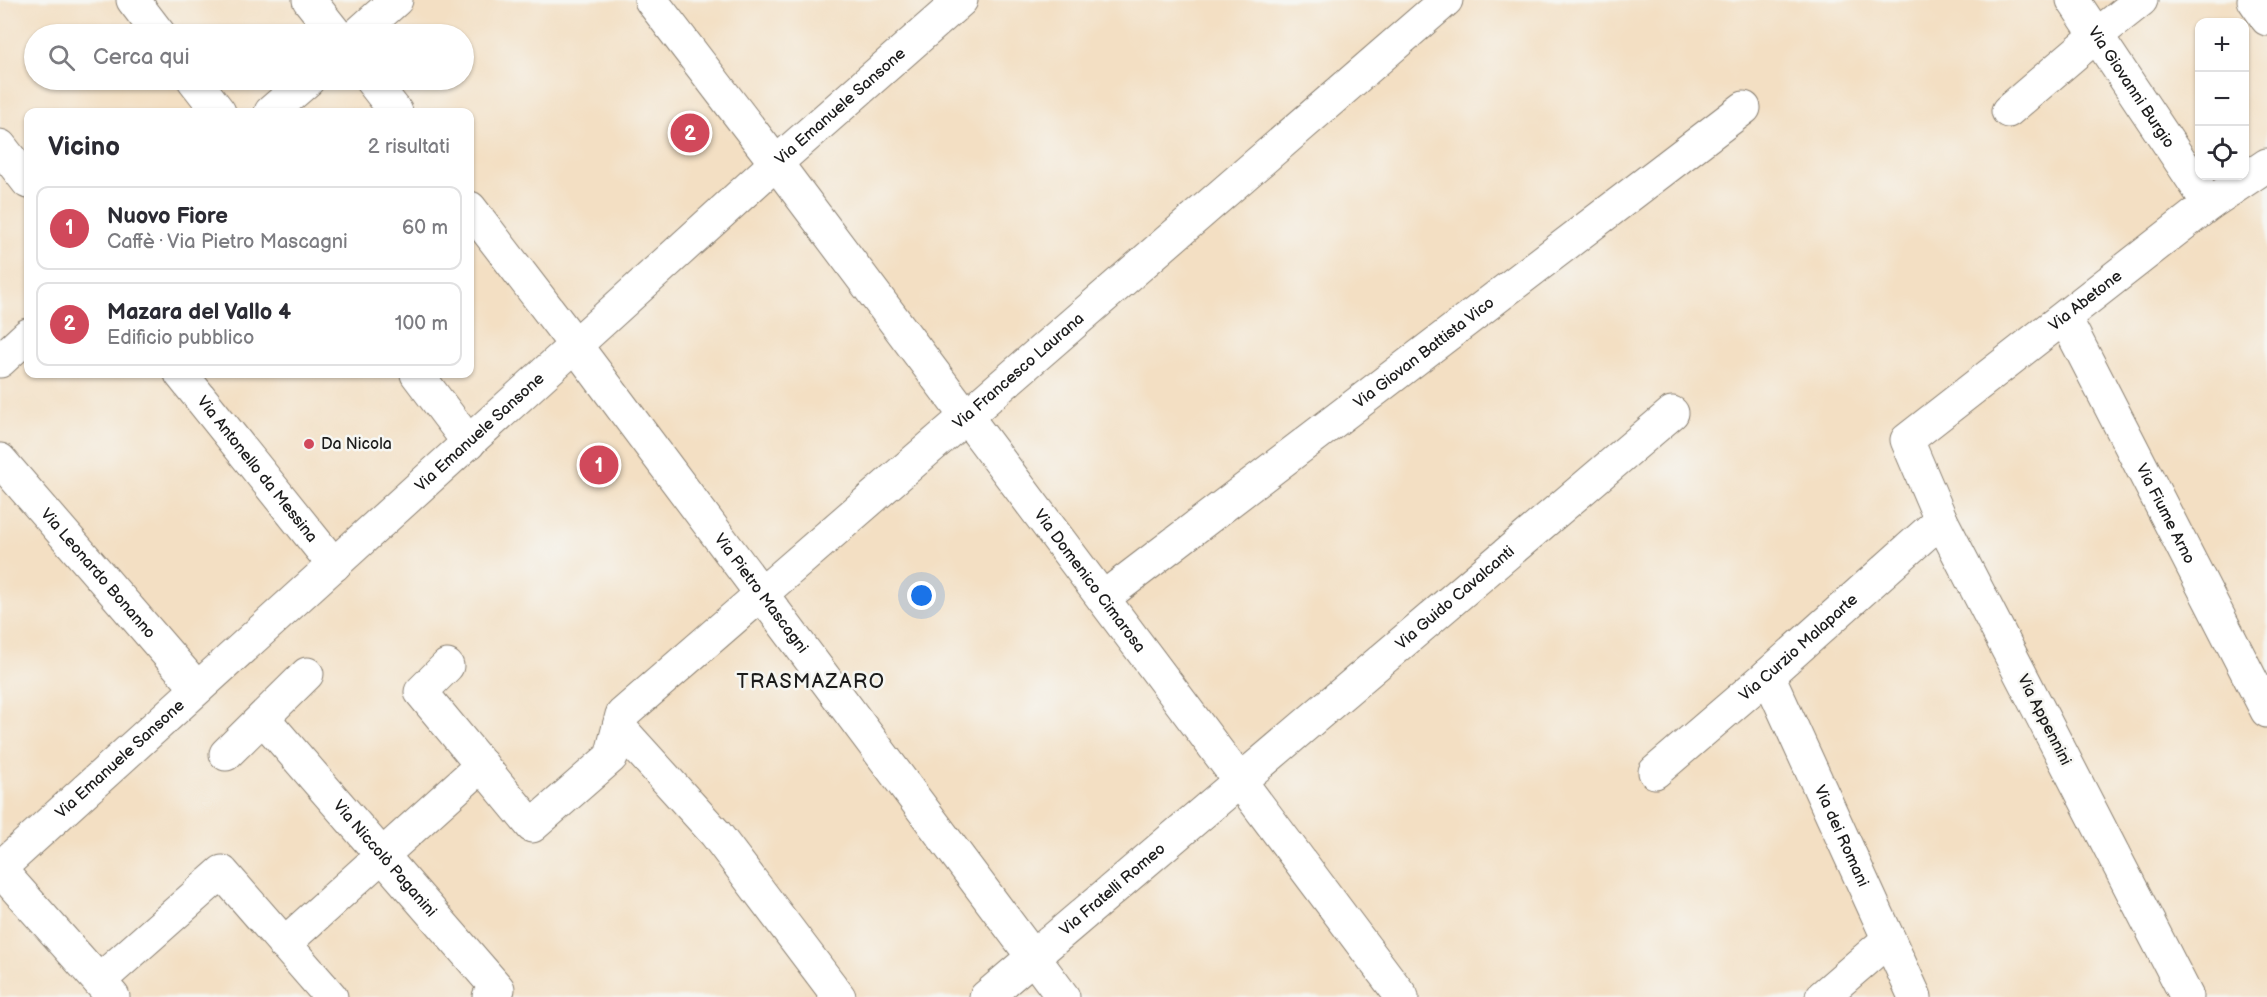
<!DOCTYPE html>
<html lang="it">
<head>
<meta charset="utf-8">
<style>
  :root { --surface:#fff; --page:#f7f7f7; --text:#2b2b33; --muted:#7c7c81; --line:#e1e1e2; --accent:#d1495b }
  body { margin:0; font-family:"Balsamiq Sans",sans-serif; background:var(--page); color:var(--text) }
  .controls { position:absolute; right:18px; top:18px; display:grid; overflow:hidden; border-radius:12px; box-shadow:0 2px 4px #0004 }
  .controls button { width:54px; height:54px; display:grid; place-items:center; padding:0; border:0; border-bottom:2px solid var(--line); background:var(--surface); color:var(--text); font:30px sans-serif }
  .you { position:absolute; left:922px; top:596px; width:21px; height:21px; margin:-15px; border:4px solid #fff; border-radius:50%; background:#1a73e8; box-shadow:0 0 0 9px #1a73e833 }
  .badge { display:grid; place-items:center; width:39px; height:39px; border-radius:50%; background:var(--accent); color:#fff; font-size:20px; font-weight:700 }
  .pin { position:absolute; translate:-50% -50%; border:3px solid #fff; box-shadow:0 2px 6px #0006 }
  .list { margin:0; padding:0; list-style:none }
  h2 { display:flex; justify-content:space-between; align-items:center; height:78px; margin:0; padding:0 24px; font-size:26px }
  h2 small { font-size:20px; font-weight:400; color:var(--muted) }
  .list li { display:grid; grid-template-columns:39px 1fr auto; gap:18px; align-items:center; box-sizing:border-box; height:84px; margin:0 12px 12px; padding:0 12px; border:2px solid var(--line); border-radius:12px }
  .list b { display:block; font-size:22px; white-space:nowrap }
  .list p { margin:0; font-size:20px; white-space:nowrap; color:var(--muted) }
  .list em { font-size:20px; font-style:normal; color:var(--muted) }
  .icon { flex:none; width:33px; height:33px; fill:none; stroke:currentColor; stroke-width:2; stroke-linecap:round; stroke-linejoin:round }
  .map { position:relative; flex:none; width:2267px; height:997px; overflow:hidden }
  .search { position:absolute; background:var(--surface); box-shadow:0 2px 4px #0004; left:24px; top:24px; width:450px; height:66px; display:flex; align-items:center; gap:15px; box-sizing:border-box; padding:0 21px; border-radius:33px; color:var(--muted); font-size:22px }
  .panel { position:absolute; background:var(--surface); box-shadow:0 2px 4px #0004; left:24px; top:108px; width:450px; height:270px; border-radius:12px }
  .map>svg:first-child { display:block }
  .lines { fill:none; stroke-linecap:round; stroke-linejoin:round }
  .minor-casing { stroke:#887e70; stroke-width:35 }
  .tertiary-casing { stroke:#887e70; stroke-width:35 }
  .minor { stroke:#fff; stroke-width:33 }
  .tertiary { stroke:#fff; stroke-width:33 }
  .poi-dot { fill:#d1495b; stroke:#f6f6f2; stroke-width:2 }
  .labels { text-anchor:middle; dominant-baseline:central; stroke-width:5; stroke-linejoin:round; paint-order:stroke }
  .street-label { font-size:16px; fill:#1c1c1c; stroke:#f6f6f2 }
  .poi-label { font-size:16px; fill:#1c1c1c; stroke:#f6f6f2; text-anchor:start }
  .quarter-label { font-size:20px; letter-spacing:1.5px; fill:#1c1c1c; stroke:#f6f6f2 }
</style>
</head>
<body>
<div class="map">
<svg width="2267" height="997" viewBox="0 0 2267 997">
  <rect width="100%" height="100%" fill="#f6f6f2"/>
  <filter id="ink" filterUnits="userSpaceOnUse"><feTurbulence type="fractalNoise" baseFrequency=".0167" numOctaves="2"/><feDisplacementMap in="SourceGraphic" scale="12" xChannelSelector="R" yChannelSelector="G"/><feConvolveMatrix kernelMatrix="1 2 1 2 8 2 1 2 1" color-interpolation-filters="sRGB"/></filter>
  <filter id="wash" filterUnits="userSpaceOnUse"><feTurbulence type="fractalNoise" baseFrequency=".008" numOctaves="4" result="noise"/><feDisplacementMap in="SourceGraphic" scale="24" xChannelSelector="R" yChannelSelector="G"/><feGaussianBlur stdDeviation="1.35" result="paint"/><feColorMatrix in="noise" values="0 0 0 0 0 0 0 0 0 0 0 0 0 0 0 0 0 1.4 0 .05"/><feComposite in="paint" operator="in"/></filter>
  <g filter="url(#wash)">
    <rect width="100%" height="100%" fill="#f3dfc3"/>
  </g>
  <g filter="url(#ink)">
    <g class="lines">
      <g class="minor-casing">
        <g id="minor">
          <path d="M133 0 159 34"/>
          <path d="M309 0 336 34"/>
          <path id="s1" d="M651 0 776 163 1402 997"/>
          <path id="s2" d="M2073 0 2209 204"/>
          <path d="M2254 0 2267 19"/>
          <path d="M358 34 396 0"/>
          <path d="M194 80 219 112"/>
          <path d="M371 80 396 112"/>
          <path d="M2008 111 2097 35 2141 0"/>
          <path d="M271 112 308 80"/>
          <path d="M0 146 28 182"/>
          <path id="s3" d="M470 208 576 346 1063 997"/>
          <path id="s4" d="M2065 318 2267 711"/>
          <path d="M0 361 28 335"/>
          <path id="s5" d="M181 374 334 565"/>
          <path d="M417 374 469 443"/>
          <path id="s6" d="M0 460 197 688"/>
          <path id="s7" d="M1103 598 1744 108"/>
          <path id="s8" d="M447 666 421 692 532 826 611 757 622 715 1446 0"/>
          <path id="s9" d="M1768 675 1915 997"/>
          <path id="s10" d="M263 718 498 989 489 997"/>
          <path d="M619 727 716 834 839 997"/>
          <path d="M226 754 307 674"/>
          <path id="s11" d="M1655 772 1768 675 1941 520"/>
          <path d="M0 870 113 997"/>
          <path d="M284 944 482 765"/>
          <path d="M99 981 222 872 331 997"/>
          <path id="s12" d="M986 997 1672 413"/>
          <path d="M1822 997 1889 939"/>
          <path id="s13" d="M2187 997 1941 520 1907 440 2209 204 2267 165"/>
        </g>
      </g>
      <g class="tertiary-casing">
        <g id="tertiary">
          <path id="s14" d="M0 868 776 163 961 0"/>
        </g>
      </g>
      <use href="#minor" class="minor"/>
      <use href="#tertiary" class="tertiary"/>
    </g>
  </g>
  <circle class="poi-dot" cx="309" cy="444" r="6"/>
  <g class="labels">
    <g class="street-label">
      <text stroke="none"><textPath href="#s2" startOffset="105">Via Giovanni Burgio</textPath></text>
      <text stroke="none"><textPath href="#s14" startOffset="1134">Via Emanuele Sansone</textPath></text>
      <text stroke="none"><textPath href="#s13" startOffset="850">Via Abetone</textPath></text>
      <text stroke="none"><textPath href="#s7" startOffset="404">Via Giovan Battista Vico</textPath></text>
      <text stroke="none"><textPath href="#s8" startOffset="884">Via Francesco Laurana</textPath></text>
      <text stroke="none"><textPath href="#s14" startOffset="648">Via Emanuele Sansone</textPath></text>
      <text stroke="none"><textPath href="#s5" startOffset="122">Via Antonello da Messina</textPath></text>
      <text stroke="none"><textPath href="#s4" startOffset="220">Via Fiume Arno</textPath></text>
      <text stroke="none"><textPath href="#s6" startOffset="150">Via Leonardo Bonanno</textPath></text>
      <text stroke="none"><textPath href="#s1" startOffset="728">Via Domenico Cimarosa</textPath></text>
      <text stroke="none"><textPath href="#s3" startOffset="483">Via Pietro Mascagni</textPath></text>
      <text stroke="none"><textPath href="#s12" startOffset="616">Via Guido Cavalcanti</textPath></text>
      <text stroke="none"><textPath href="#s11" startOffset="190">Via Curzio Malaparte</textPath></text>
      <text transform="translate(2044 720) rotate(63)">Via Appennini</text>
      <text stroke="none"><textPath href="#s14" startOffset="162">Via Emanuele Sansone</textPath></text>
      <text stroke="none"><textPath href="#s9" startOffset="177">Via dei Romani</textPath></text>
      <text stroke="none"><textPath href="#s10" startOffset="186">Via Niccolò Paganini</textPath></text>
      <text stroke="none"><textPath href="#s12" startOffset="166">Via Fratelli Romeo</textPath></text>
    </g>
    <g class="poi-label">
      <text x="321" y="444">Da Nicola</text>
    </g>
    <g class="quarter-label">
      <text x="811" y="682">TRASMAZARO</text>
    </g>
  </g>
</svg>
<div class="controls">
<button>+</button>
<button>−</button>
<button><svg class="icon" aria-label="locate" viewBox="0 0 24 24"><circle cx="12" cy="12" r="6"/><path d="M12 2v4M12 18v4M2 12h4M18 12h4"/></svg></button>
</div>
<div class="you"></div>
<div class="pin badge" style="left:599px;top:465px">1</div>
<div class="pin badge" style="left:690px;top:133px">2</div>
<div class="search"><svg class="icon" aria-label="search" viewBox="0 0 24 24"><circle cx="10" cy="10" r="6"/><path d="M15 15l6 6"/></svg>Cerca qui</div>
<section class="panel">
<h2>Vicino<small>2 risultati</small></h2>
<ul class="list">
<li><span class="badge">1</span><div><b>Nuovo Fiore</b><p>Caffè · Via Pietro Mascagni</p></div><em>60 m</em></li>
<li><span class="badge">2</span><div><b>Mazara del Vallo 4</b><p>Edificio pubblico</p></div><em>100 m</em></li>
</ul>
</section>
</div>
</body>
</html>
